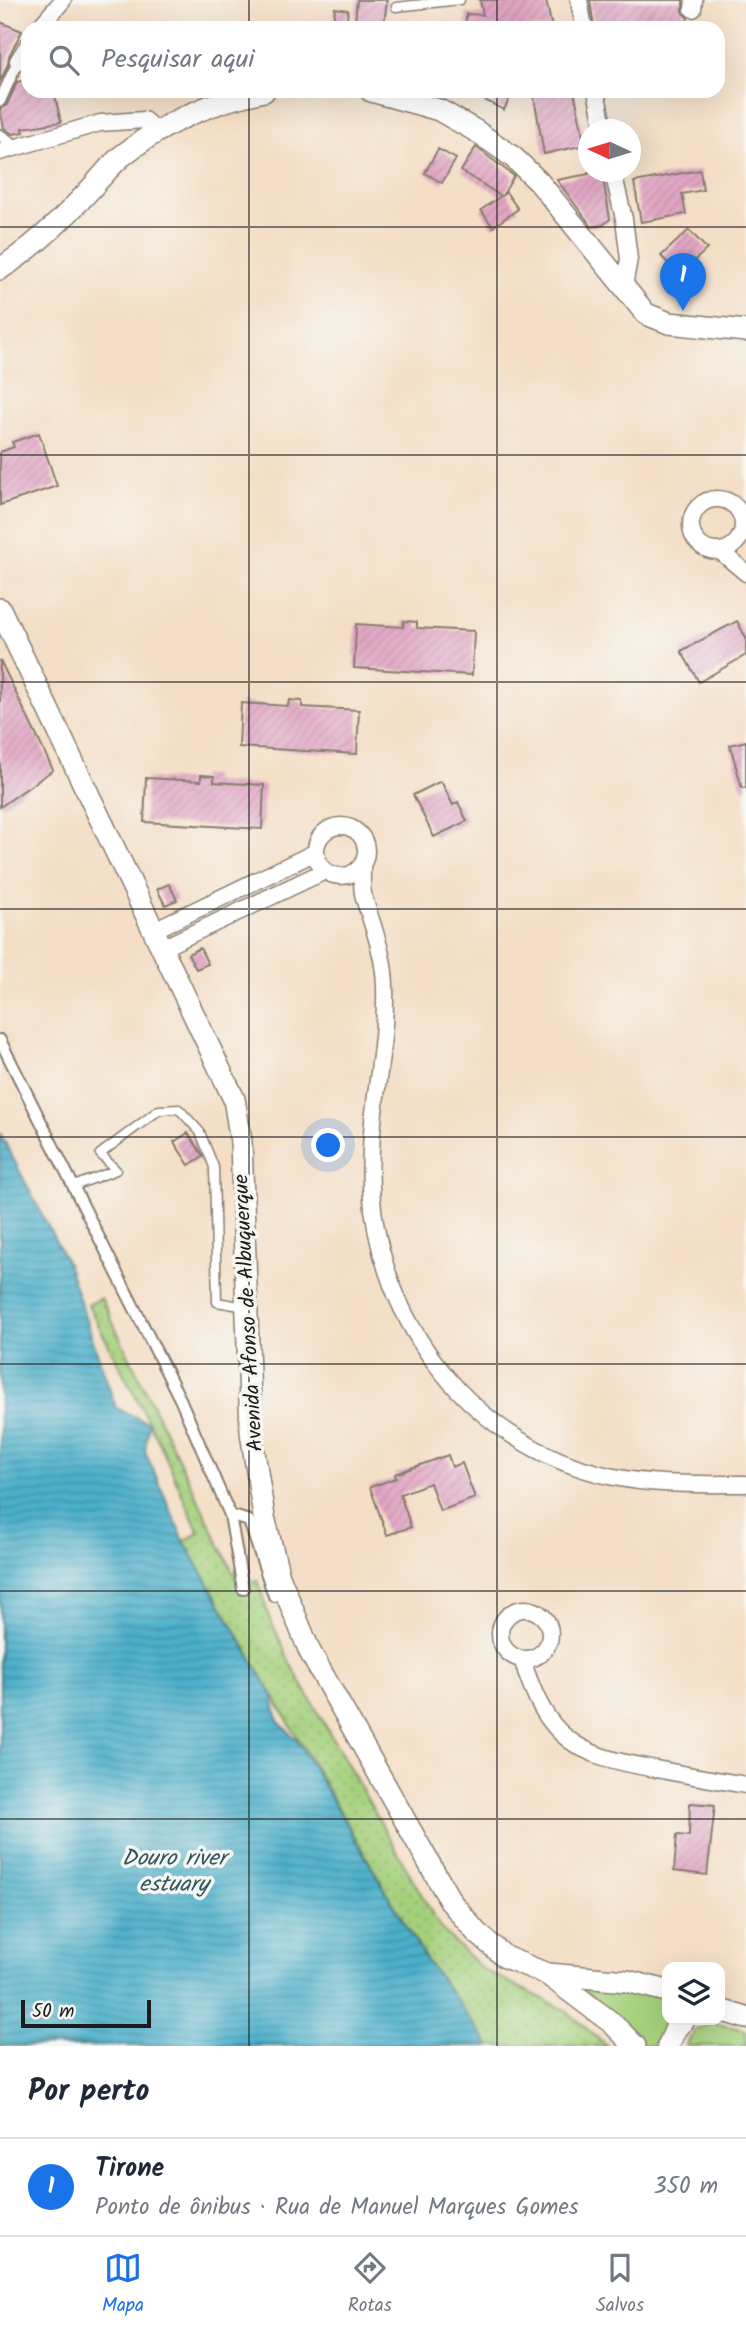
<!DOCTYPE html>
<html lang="pt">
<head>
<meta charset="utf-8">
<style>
  :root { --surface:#fff; --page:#f6f6f7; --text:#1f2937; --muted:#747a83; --line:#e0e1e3; --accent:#1a73e8 }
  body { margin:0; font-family:Kalam,sans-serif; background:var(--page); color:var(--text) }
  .controls { position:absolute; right:21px; bottom:21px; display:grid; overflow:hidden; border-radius:14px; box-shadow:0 7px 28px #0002 }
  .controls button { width:63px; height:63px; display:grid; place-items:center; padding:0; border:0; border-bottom:2px solid var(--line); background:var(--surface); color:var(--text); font:35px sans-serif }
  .compass { position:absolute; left:578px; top:119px; width:63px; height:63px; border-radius:50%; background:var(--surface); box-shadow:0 7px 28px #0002; rotate:274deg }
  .scale { position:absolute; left:21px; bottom:18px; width:130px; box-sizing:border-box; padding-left:7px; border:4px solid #1c1c1c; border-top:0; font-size:19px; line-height:24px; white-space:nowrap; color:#1c1c1c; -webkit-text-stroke:5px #f6f6f2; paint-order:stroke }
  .you { position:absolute; left:329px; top:1146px; width:24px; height:24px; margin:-18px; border:5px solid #fff; border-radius:50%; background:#1a73e8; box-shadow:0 0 0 10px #1a73e833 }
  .badge { display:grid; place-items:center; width:46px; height:46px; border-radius:50%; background:var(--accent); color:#fff; font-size:23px; font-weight:700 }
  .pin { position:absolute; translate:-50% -58px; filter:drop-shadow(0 2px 4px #0008) }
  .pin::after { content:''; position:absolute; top:37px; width:24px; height:21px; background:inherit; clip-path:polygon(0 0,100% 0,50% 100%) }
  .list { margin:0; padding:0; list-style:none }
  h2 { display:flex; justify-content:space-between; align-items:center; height:91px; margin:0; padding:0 28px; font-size:30px }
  h2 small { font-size:23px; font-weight:400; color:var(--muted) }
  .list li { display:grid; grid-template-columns:46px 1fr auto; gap:21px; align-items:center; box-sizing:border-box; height:98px; padding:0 28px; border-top:2px solid var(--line) }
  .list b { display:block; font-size:26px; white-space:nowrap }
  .list p { margin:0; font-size:23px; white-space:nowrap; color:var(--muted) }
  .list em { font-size:23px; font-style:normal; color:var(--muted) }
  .icon { flex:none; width:38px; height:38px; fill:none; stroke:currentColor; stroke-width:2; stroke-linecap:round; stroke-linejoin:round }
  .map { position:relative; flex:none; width:746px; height:2046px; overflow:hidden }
  .search { position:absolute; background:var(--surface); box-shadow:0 7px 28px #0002; left:21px; right:21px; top:21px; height:77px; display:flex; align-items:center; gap:18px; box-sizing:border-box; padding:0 24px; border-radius:21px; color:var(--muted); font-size:26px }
  .sheet { height:189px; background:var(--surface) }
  nav { display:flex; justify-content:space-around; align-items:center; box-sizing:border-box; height:98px; border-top:2px solid var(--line); background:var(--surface); font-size:19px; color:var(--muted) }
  nav a { display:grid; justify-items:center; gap:4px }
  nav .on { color:var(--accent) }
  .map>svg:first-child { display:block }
  .green { fill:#a5d07c; stroke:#60764c; stroke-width:2 }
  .park { fill:url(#park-dots); stroke:#60764c; stroke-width:2 }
  .water { fill:url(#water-rules); stroke:#346674; stroke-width:2 }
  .building { fill:url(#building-hatch) }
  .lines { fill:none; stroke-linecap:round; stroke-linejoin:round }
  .service-casing { stroke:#887d70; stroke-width:11 }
  .pedestrian-casing { stroke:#887d70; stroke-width:14 }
  .minor-casing { stroke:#887d70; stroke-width:19 }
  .secondary-casing { stroke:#887d70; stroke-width:24 }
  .service { stroke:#fff; stroke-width:8 }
  .pedestrian { stroke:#fff; stroke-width:10 }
  .minor { stroke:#fff; stroke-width:16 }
  .secondary { stroke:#fff; stroke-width:21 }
  .grid { fill:none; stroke:#1c1c1c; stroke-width:2; stroke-opacity:0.55 }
  .labels { text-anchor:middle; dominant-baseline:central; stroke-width:7; stroke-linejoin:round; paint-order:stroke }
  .street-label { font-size:21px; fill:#1c1c1c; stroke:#f6f6f2 }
  .water-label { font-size:23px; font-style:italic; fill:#2f5762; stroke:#f6f6f2 }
</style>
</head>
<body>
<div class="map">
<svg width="746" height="2046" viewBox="0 0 746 2046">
  <defs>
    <pattern id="park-dots" width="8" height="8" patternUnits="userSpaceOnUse" patternTransform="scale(1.75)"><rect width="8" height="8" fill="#a5d07c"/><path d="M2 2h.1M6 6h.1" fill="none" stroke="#8db26b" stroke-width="1.8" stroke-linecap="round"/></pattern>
    <pattern id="water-rules" width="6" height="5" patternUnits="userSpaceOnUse" patternTransform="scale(1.75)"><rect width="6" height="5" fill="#4cb0cb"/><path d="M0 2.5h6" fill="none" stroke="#3e8ea4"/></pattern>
    <pattern id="building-hatch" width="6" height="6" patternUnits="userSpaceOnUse" patternTransform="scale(1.75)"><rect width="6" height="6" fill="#e2a6c4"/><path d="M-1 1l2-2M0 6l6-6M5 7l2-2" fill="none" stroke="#c18ea8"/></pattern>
  </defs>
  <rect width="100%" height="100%" fill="#f6f6f2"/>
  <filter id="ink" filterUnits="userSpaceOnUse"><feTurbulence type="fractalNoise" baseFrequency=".0143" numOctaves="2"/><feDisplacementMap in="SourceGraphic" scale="14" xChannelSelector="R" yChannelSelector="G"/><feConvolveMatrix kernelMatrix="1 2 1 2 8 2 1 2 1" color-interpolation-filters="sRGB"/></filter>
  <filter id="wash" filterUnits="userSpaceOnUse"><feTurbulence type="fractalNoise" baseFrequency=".00686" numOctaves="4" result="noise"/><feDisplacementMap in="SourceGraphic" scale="28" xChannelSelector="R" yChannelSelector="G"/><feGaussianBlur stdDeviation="1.57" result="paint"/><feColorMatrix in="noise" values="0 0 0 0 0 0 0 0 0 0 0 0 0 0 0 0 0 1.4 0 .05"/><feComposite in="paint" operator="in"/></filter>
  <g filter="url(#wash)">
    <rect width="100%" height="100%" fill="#f4dec5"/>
    <path class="green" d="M578 1984 667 1996V2020H672L659 2046H643Z
      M712 2023 746 2030V2046H686L695 2030Z"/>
    <path class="park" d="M101 1298 241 1589 257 1580 269 1616 291 1665 441 1929 482 1969 564 2009 607 2046H490L425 1958 184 1541 199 1533 161 1446 88 1305Z"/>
    <path class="water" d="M0 1133 67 1263 116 1408 149 1423 145 1451 184 1541 273 1696 278 1721 297 1740 425 1958 490 2046H0Z"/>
    <g id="blocks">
      <path class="building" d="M357 0H387L384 24 355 22Z
        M480 0H546L552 28H466V14L483 15Z
        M590 0H683V13L688 18 686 28H594Z
        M335 8 348 10 346 26 333 25Z
        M0 22 22 31 9 56 8 64 0 82Z
        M28 80V91H54L61 122 23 128 24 132 13 134 4 128 0 109 7 105 17 82Z
        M467 91H513L504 110Z
        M533 91H574L585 145 544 154Z
        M476 147 514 176 502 196 506 192 518 209 493 227 481 210 501 196 461 171Z
        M438 149 456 159 442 183 425 173Z
        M700 170 703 190 682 194 686 214 641 222 634 182Z
        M588 172H602L610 219 603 225 592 227 557 180 589 174Z
        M689 230 707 249 679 275 661 256Z
        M39 433 57 486 0 505V452L14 447 12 442Z
        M404 621 417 622V628L474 631 472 675 354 668 356 624 403 627Z
        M737 621 746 638V655L699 682 681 651Z
        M0 660 53 770 0 807Z
        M289 700 302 701V707L359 710 357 754 239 747 241 703 288 706Z
        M746 741V788H742L730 745Z
        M201 775 214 776V782L264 785 262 829 144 822 146 778 201 781Z
        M441 781 453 805 458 802 467 821 434 837 413 795Z
        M169 884 177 900 165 905 157 889Z
        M200 948 208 964 196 969 188 954Z
        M188 1133 203 1156 189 1165 174 1142Z
        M448 1455 452 1467 462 1463 475 1498 440 1511 430 1483 400 1494 411 1527 387 1535 370 1487 396 1478 395 1474Z
        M690 1803 715 1805 707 1875 674 1871 677 1835 689 1836Z"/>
    </g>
  </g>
  <g filter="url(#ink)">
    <use href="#blocks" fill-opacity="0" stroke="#887d70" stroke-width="2"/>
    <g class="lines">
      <g class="service-casing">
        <path id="service" d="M396 7 460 0
          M74 1186 116 1170 100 1154 159 1110 179 1109 200 1132 214 1167 217 1302 246 1307"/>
      </g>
      <g class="pedestrian-casing">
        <path id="pedestrian" d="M0 101 18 61
          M0 135 18 147
          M0 1040 181 1401 230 1515 249 1521 274 1596
          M230 1515 243 1589"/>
      </g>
      <g class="minor-casing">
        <path id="minor" d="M579 0 584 28
          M693 9 694 0
          M39 28 63 0
          M18 61 28 45
          M596 91 604 130
          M0 152 100 123 144 120 157 132
          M613 172 624 219 629 259 624 286
          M691 525a26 26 0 1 1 52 0a26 26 0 1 1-52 0Z
          M720 551 746 573
          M316 851a25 25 0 1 1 50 0a25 25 0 1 1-50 0Z
          M362 866C362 876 361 888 364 898 373 927 384 954 385 985 387 1052 367 1119 371 1186 378 1323 473 1446 609 1476 654 1486 700 1484 746 1484
          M154 930 316 852
          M162 948 325 871
          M500 1634a25 25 0 1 1 50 0a25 25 0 1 1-50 0Z
          M522 1659C547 1740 575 1755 656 1769 686 1775 716 1780 746 1785"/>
      </g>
      <g class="secondary-casing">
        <path id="secondary" d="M371 91 439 110 476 131 513 157 539 182 646 314 669 323 746 331
          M0 269C33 248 59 223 85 195 99 181 111 163 127 152 167 121 214 101 264 91
          M0 609 234 1099 241 1141 251 1432 264 1517 279 1576 310 1652 451 1902 476 1932 505 1957 547 1974 612 2023 635 2046
          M548 1974 627 1981 667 1991
          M720 2010 746 2018
          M668 2046 676 2028 684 2020"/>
      </g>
      <use href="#service" class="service"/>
      <use href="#pedestrian" class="pedestrian"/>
      <use href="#minor" class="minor"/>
      <use href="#secondary" class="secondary"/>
    </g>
  </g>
  <path class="grid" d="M249 0V28M497 0V28M249 91V2046M497 91V2046M0 227H746M0 455H746M0 682H746M0 909H746M0 1137H746M0 1364H746M0 1591H746M0 1819H746"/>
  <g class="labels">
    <g class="street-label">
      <text transform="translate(249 1313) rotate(-93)">Avenida Afonso de Albuquerque</text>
    </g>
    <g class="water-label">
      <text x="174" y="1859">Douro river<tspan x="174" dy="26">estuary</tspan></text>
    </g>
  </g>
</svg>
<div class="controls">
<button><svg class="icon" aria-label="layers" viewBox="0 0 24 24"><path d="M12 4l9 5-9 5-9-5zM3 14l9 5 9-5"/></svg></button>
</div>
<svg class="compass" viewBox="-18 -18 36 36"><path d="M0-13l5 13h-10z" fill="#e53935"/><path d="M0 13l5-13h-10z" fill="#747a83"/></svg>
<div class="scale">50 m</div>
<div class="you"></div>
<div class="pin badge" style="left:683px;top:311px">1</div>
<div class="search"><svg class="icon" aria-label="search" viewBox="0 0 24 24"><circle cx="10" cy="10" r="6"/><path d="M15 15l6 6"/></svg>Pesquisar aqui</div>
</div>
<section class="sheet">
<h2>Por perto<small></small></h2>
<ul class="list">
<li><span class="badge">1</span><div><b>Tirone</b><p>Ponto de ônibus · Rua de Manuel Marques Gomes</p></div><em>350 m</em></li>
</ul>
</section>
<nav>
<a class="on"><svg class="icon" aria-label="map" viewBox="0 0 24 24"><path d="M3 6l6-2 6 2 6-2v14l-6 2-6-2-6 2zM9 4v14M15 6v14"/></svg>Mapa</a>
<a><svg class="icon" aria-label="directions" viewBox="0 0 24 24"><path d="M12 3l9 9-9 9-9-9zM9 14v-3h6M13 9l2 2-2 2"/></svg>Rotas</a>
<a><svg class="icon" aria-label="saved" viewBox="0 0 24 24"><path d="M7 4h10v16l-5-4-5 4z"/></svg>Salvos</a>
</nav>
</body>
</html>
